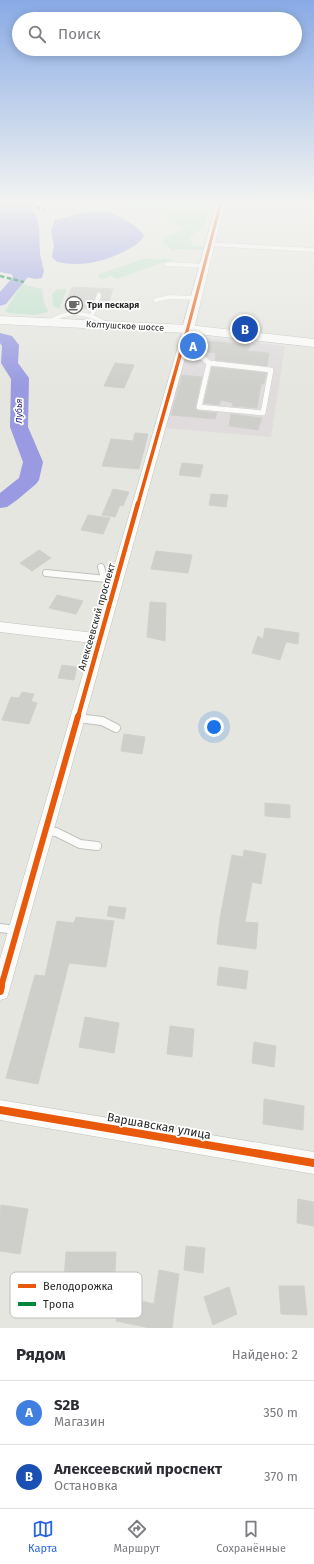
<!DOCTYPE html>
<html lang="ru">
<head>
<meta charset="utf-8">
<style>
  :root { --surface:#fff; --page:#f2f2f3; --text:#2b2b33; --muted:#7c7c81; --line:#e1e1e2; --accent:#2563eb }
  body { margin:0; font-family:"Fira Sans",sans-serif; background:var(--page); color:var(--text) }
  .you { position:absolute; left:214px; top:727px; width:14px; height:14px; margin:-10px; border:3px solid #fff; border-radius:50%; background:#1a73e8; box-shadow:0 0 0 6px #1a73e833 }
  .badge { display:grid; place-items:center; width:26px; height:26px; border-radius:50%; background:var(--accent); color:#fff; font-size:13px; font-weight:700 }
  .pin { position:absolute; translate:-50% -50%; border:2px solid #fff; box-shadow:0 1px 4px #0006 }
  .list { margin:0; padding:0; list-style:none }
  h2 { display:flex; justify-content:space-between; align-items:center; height:52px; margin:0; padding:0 16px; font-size:17px }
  h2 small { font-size:13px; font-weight:400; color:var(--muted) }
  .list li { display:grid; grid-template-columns:26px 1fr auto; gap:12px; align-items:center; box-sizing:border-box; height:64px; padding:0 16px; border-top:1px solid var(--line) }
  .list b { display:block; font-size:15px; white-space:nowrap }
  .list p { margin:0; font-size:13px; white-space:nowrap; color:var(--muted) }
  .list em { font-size:13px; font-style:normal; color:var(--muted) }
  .icon { flex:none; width:22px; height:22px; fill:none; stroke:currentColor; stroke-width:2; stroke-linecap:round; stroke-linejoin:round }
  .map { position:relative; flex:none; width:314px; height:1328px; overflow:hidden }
  .search { position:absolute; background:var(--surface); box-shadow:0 2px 10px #0003; left:12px; right:12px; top:12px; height:44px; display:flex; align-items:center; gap:10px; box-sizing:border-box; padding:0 14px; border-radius:22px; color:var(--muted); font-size:15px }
  .sheet { height:180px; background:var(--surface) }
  nav { display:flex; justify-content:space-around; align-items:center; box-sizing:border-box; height:56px; border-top:1px solid var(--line); background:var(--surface); font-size:11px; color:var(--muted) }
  nav a { display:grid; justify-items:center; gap:2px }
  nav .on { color:var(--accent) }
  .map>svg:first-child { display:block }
  .industrial { fill:#e0dcde }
  .green { fill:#bee0c9 }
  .water { fill:#999ae1 }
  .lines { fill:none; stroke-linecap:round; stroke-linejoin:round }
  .river { fill:#999ae1; fill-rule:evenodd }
  .building { fill:#cecfcb; stroke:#d0d1cc }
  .service-far3-casing { stroke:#c1c1c0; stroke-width:4.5 }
  .service-far2-casing { stroke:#c1c1c0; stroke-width:5.5 }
  .service-far1-casing { stroke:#c1c1c0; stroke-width:8 }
  .service-casing { stroke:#c1c1c0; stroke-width:10 }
  .minor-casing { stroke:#c1c1c0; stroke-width:1 }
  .tertiary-casing { stroke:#c1c1c0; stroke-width:1 }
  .secondary-casing { stroke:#c1c1c0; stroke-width:1 }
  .service-far3 { stroke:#fbfbfa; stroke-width:4 }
  .service-far2 { stroke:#fbfbfa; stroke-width:5 }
  .service-far1 { stroke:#fbfbfa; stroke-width:6 }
  .service { stroke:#fbfbfa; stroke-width:8 }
  .minor { fill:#fbfbfa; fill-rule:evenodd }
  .tertiary { fill:#fbfbfa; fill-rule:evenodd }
  .secondary { fill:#fbfbfa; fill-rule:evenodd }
  .quiet { stroke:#00873e; stroke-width:2.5; stroke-dasharray:4.5 2.5; stroke-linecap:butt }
  .cycleway-far4-casing { stroke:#fff; stroke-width:4.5 }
  .cycleway-far3-casing { stroke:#fff; stroke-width:5.5 }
  .cycleway-far2-casing { stroke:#fff; stroke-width:7 }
  .cycleway-far1-casing { stroke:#fff; stroke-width:8 }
  .cycleway-casing { stroke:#fff; stroke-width:10 }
  .cycleway-far4 { stroke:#e8590c; stroke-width:3 }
  .cycleway-far3 { stroke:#e8590c; stroke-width:3.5 }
  .cycleway-far2 { stroke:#e8590c; stroke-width:4.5 }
  .cycleway-far1 { stroke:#e8590c; stroke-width:6 }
  .cycleway { stroke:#e8590c; stroke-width:8 }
  .labels { text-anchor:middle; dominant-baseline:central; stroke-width:3.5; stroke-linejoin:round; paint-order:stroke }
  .far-poi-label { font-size:9px; font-weight:bold; fill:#292929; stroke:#fff; text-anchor:start }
  .far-street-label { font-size:9px; fill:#292929; stroke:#fff }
  .far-water-label { font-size:9px; font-style:italic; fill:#231a8c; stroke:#fff }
  .street-label { font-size:10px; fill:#292929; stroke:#fff }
  .near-street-label { font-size:12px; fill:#292929; stroke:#fff }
  .key { fill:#fff; stroke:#bfbfbf; stroke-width:1 }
  .key-label { font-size:11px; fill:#292929 }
</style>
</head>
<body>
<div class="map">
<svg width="314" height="1328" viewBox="0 0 314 1328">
  <rect width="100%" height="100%" fill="#e5e6e0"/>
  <path class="industrial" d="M192 336 285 346 271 437 164 428 183 358Z"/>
  <path class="green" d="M108 202H205L211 203 205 225 190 237 192 244 194 246 204 247 203 250 175 249 174 252 163 243 164 238 183 229 165 216 157 206 133 210Z
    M143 259H173L172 263 163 262 117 279 111 276 101 279 97 275Z
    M22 284 42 289 44 302 48 312 35 315 8 313 5 311Z
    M58 289H67L59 309 53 305 52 294Z"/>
  <path class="water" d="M0 202H28L37 217 39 228 40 254 44 271 42 278 36 279 0 272Z
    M92 210C97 211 103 210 108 212 119 216 140 226 144 236 140 243 134 246 127 250 104 262 83 267 57 262L52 257 54 245 51 231 55 220Z"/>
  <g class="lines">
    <path class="river" d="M0 228 5 229 7 232 28 277 6 304 0 306V292L13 277 0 247Z
      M0 333 12 336 19 345 18 363 29 378 28 427 43 462 39 480 36 484 17 500 7 507 0 508V493L19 478 23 462 10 427 11 379 1 363 2 346 0 343Z"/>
  </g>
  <path class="building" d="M72 287 113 289 109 301H101L102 294 101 292H97L90 309 64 307Z
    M194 340 250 345 248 351 269 353 267 366 215 360 216 353 189 350Z
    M115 363 134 365 124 388 104 386Z
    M212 367 266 373 264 384H261L257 408 232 406 233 403 221 400 219 405 204 403Z
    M182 375 202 377 195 408 199 411 217 413 215 419 171 415Z
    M231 414 262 418 258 430 229 426Z
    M135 433 148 434 139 469 102 466 111 439 133 441Z
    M182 463 203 465 200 477 179 475Z
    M113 489 129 492 123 506 120 505 115 517 102 515Z
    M211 494 228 495 226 507 209 505Z
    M88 515 110 518 103 534 81 530Z
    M39 550 51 558 32 571 20 563Z
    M156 551 192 555 188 573 151 569Z
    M57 595 83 601 76 614 49 608Z
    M150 602 166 603 165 641 147 637Z
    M265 628 299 633 298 644 286 642 280 660 252 653 258 636 263 639Z
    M62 665 77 667 74 680 58 678Z
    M22 692 34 694 31 701 37 703 29 724 2 720 11 697 19 698Z
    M124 734 145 737 142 754 121 751Z
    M265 803 290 805V818L265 816Z
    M244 850 266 854 261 884 252 882 245 922 258 923 256 949 217 944 220 918 232 855 243 857Z
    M109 906 126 908 124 919 107 916Z
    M76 917 114 921 106 967 69 963 38 1084 6 1078 35 975 45 976 57 921 74 923Z
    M219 967 248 971 246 989 217 985Z
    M85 1017 119 1023 114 1053 79 1047Z
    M170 1026 194 1029 192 1057 167 1054Z
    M254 1042 276 1046 274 1067 252 1063Z
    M264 1099 304 1106 303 1130 263 1124Z
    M298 1199 314 1202V1226L297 1223Z
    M1 1205 28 1209 20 1254 0 1251V1212Z
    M186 1246 205 1248 203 1273 184 1270Z
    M66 1252H116L114 1296 63 1295Z
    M159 1270 179 1274 172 1328H150L116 1321 120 1296 154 1304Z
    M279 1286H304L307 1315 281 1314Z
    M229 1287 237 1314 213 1325 204 1297Z"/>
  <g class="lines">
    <g class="service-far3-casing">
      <path id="service-far3" d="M167 264 204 266
        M156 300 170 297 196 298
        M92 315 99 295
        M49 322C69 309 87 312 107 324"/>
    </g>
    <g class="service-far2-casing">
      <path id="service-far2" d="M180 354 203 358 209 363
        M209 363 271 370 263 413 199 407Z"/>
    </g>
    <g class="service-far1-casing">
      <path id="service-far1" d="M101 567 104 578
        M46 573 117 580"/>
    </g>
    <g class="service-casing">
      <path id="service" d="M77 718 102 721 116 728
        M45 831 56 832 80 844 97 846
        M0 928 17 930"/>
    </g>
    <g class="minor-casing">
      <path id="minor" d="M206 242 314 248V252L209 246 205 244Z
        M188 326 193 329 9 991 7 998 0 1000V959L92 643 0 632V622L95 633 183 329Z
        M0 1100 314 1152V1174L0 1120Z"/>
    </g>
    <g class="tertiary-casing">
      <path id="tertiary" d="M217 202H225L194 329 188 332 182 329Z"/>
    </g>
    <g class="secondary-casing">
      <path id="secondary" d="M0 316 188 325 314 339V347L188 333 0 324Z"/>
    </g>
    <use href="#service-far3" class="service-far3"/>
    <use href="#service-far2" class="service-far2"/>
    <use href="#service-far1" class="service-far1"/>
    <use href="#service" class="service"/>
    <use href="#minor" class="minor"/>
    <use href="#tertiary" class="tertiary"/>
    <use href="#secondary" class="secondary"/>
    <path class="quiet" d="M31 202 35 207 45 209
      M0 276 24 282"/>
    <g class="cycleway-far4-casing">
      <path id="cycleway-far4" d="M186 335 221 202"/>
    </g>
    <g class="cycleway-far3-casing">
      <path id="cycleway-far3" d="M138 504 186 334"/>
    </g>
    <g class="cycleway-far2-casing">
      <path id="cycleway-far2" d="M78 717 138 503"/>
    </g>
    <g class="cycleway-far1-casing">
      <path id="cycleway-far1" d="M1 987 78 716"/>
    </g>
    <g class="cycleway-casing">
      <path id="cycleway" d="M0 991 1 986
        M0 1110 314 1163"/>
    </g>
    <use href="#cycleway-far4" class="cycleway-far4"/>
    <use href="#cycleway-far3" class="cycleway-far3"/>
    <use href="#cycleway-far2" class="cycleway-far2"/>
    <use href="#cycleway-far1" class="cycleway-far1"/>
    <use href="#cycleway" class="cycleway"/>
  </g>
  <linearGradient id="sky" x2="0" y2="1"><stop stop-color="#88aae5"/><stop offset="0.52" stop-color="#f3f4f1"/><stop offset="1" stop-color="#f3f4f1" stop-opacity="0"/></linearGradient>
  <rect width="314" height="388" fill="url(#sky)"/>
  <defs>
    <g id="cafe-ring" transform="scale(0.9)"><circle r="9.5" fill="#fff" stroke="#6b6b69" stroke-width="1.5"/><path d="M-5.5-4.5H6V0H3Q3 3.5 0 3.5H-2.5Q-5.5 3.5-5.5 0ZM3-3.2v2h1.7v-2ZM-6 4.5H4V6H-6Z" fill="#6b6b69"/></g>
  </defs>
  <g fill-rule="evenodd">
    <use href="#cafe-ring" x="74" y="305"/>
  </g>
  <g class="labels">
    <g class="far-poi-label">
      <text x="87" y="305">Три пескаря</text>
    </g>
    <g class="far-street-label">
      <text transform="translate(125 326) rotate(3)">Колтушское шоссе</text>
    </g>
    <g class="far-water-label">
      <text transform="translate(19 411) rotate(-90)">Лубья</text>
    </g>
    <g class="street-label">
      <text transform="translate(97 617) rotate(-74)">Алексеевский проспект</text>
    </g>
    <g class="near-street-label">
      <text transform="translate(159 1126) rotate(10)">Варшавская улица</text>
    </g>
  </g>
  <rect x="10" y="1272" width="132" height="46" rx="6" class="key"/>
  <rect x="18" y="1284" width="18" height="4" fill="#e8590c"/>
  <rect x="18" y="1302" width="18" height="4" fill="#00873e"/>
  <g class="key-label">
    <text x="43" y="1290">Велодорожка</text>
    <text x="43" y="1308">Тропа</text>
  </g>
</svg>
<div class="you"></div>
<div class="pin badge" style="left:193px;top:346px;background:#3f7fe0">A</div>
<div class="pin badge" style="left:245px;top:329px;background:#1a4fb4">B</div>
<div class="search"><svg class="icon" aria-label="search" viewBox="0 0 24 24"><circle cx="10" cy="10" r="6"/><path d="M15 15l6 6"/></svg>Поиск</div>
</div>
<section class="sheet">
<h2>Рядом<small>Найдено: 2</small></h2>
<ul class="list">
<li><span class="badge" style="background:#3f7fe0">A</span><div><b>S2B</b><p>Магазин</p></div><em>350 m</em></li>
<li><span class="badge" style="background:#1a4fb4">B</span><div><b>Алексеевский проспект</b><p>Остановка</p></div><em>370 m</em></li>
</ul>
</section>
<nav>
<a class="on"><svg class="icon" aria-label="map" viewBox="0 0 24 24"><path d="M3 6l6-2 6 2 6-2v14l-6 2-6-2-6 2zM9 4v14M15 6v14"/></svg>Карта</a>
<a><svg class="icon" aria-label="directions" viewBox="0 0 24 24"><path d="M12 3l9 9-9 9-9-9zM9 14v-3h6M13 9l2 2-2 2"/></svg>Маршрут</a>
<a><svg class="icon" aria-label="saved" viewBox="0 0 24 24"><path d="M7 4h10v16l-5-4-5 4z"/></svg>Сохранённые</a>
</nav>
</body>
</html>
